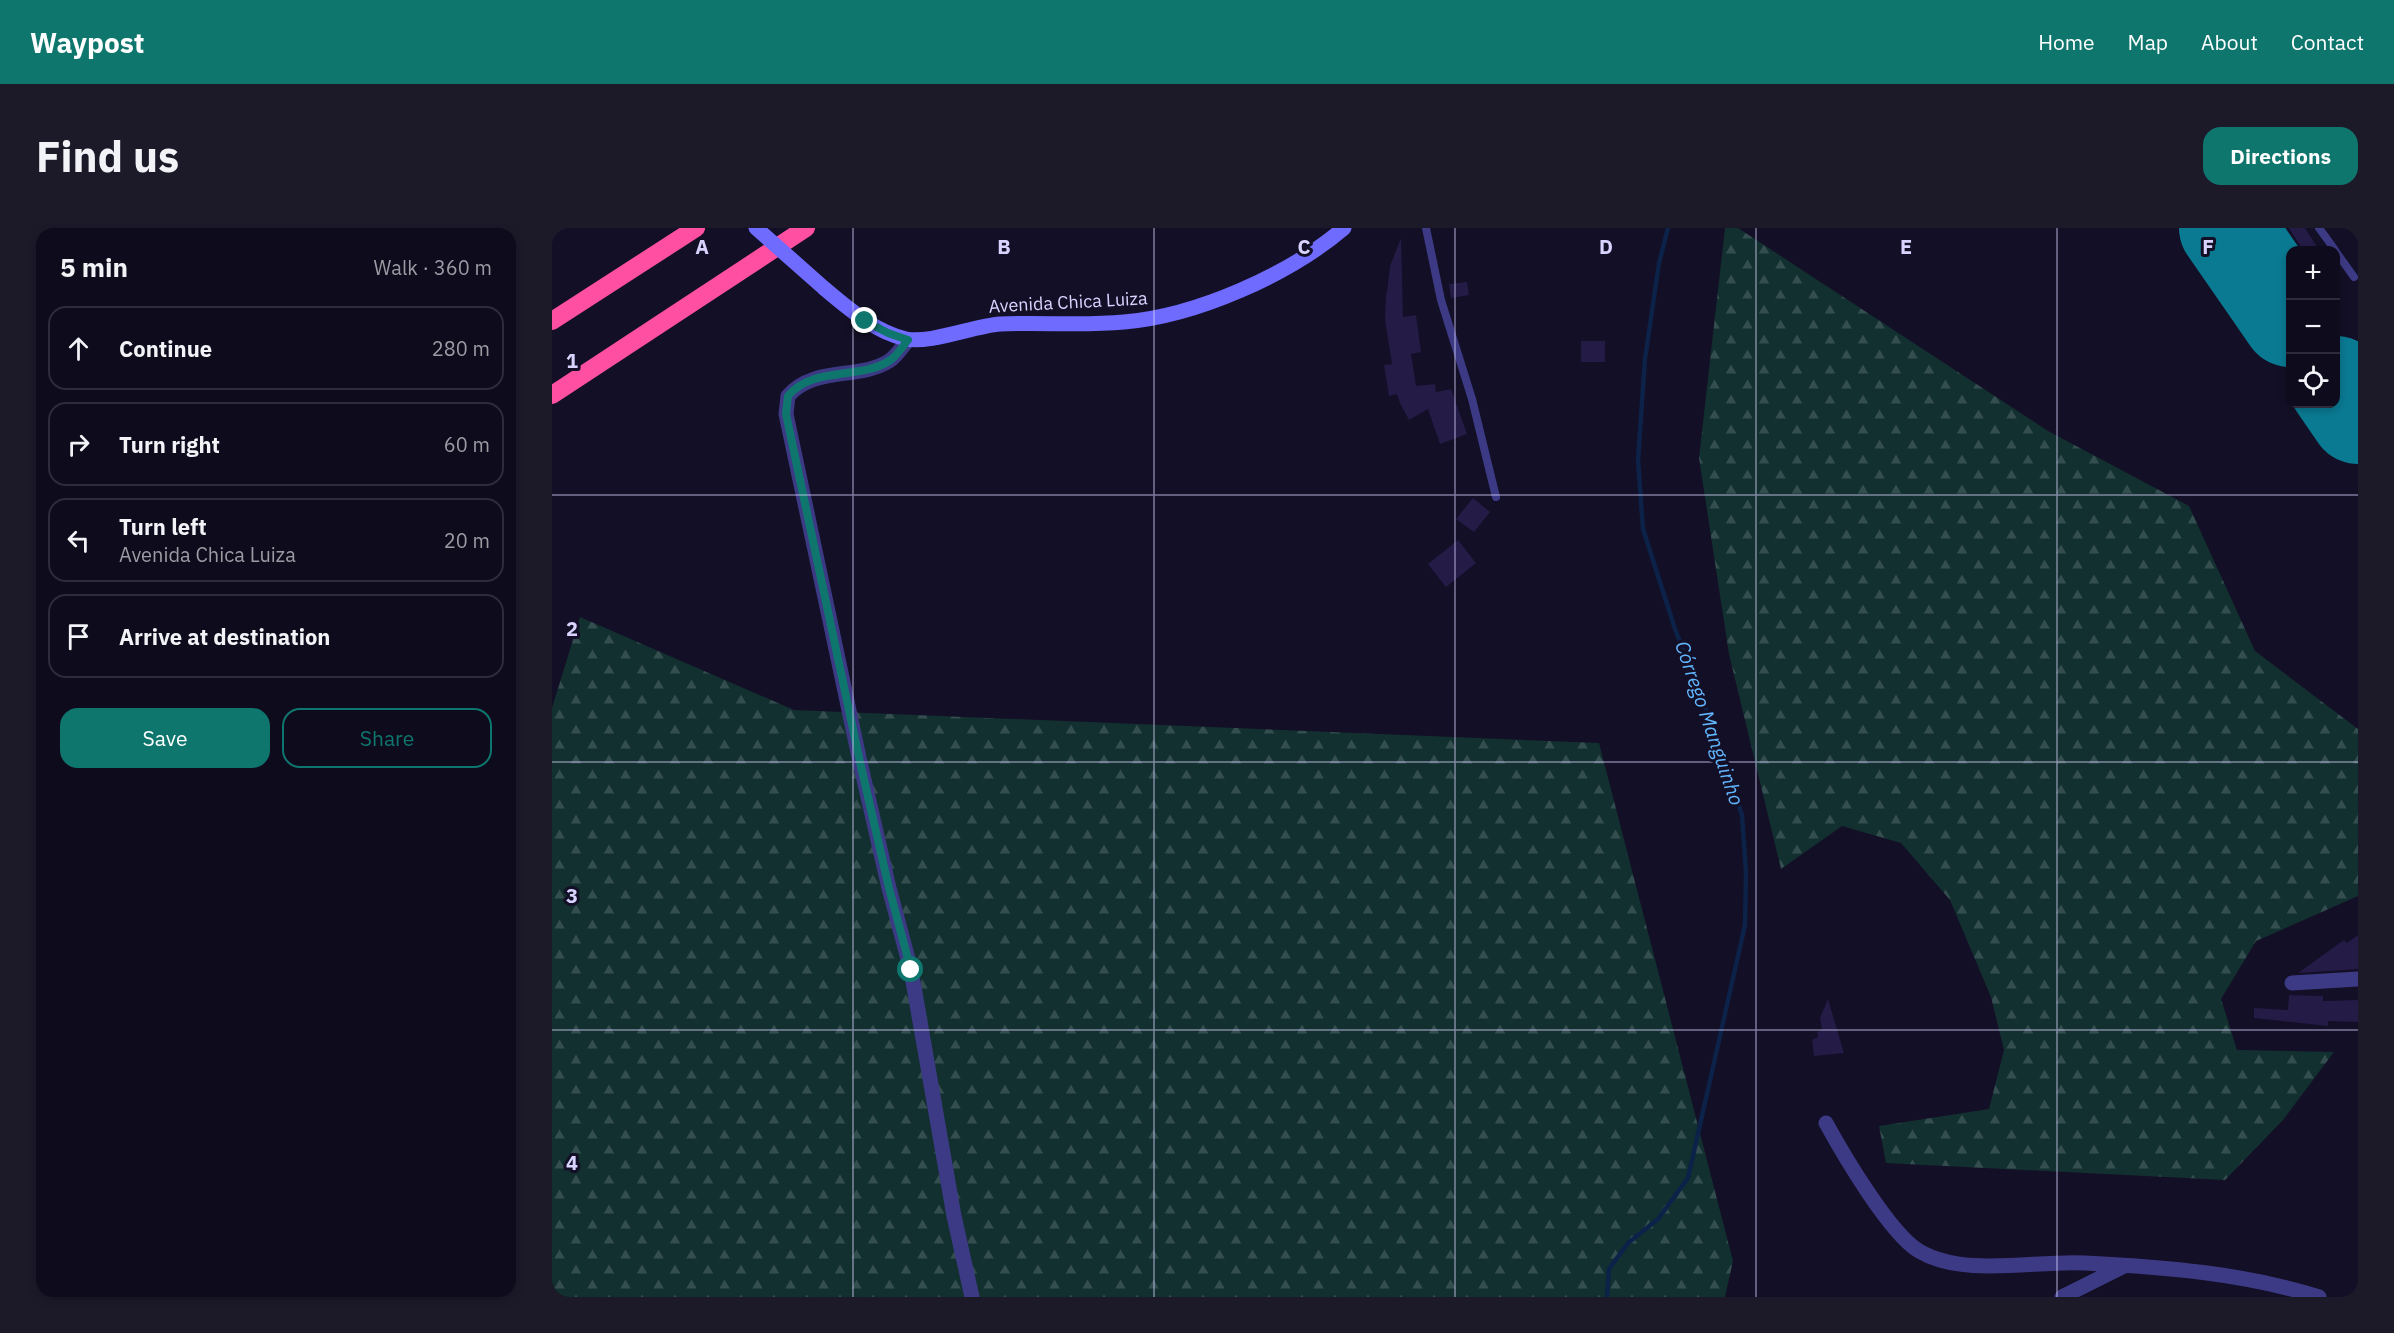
<!DOCTYPE html>
<html lang="en">
<head>
<meta charset="utf-8">
<style>
  :root { --surface:#0e0b1c; --page:#1c1929; --text:#f1f3f6; --muted:#9b9ba3; --line:#2e2b3b; --accent:#0f766e }
  body { margin:0; font-family:"IBM Plex Sans",sans-serif; background:var(--page); color:var(--text) }
  .controls { position:absolute; right:18px; top:18px; display:grid; overflow:hidden; border-radius:12px; box-shadow:0 3px 9px #0003 }
  .controls button { width:54px; height:54px; display:grid; place-items:center; padding:0; border:0; border-bottom:2px solid var(--line); background:var(--surface); color:var(--text); font:30px sans-serif }
  .stop { position:absolute; width:18px; height:18px; margin:-14px; border:4px solid #0f766e; border-radius:50%; background:#fff }
  .stop.end { background:#0f766e; border-color:#fff; box-shadow:0 2px 6px #0008 }
  .list { margin:0; padding:0; list-style:none }
  h2 { display:flex; justify-content:space-between; align-items:center; height:78px; margin:0; padding:0 24px; font-size:26px }
  h2 small { font-size:20px; font-weight:400; color:var(--muted) }
  .list li { display:grid; grid-template-columns:39px 1fr auto; gap:18px; align-items:center; box-sizing:border-box; height:84px; margin:0 12px 12px; padding:0 12px; border:2px solid var(--line); border-radius:18px }
  .list b { display:block; font-size:22px; white-space:nowrap }
  .list p { margin:0; font-size:20px; white-space:nowrap; color:var(--muted) }
  .list em { font-size:20px; font-style:normal; color:var(--muted) }
  .actions { display:flex; gap:12px; padding:18px 24px }
  .actions a { flex:1; padding:14px 0; border:2px solid var(--accent); border-radius:18px; text-align:center; font-size:21px; color:var(--accent) }
  .actions .main { background:var(--accent); color:#fff }
  .icon { flex:none; width:33px; height:33px; fill:none; stroke:currentColor; stroke-width:2; stroke-linecap:round; stroke-linejoin:round }
  .map { position:relative; flex:none; width:1806px; height:1069px; overflow:hidden; border-radius:18px }
  header { display:flex; align-items:center; gap:36px; box-sizing:border-box; height:84px; padding:0 30px; background:var(--accent); color:#fff }
  header strong { font-size:28px }
  nav { display:flex; gap:33px; margin-inline-start:auto; font-size:21px }
  .intro { display:flex; align-items:center; justify-content:space-between; box-sizing:border-box; height:144px; padding:0 36px }
  h1 { margin:0; font-size:42px }
  .button { padding:15px 27px; border-radius:18px; background:var(--accent); color:#fff; font-size:21px; font-weight:700 }
  main { display:flex; gap:36px; padding:0 36px }
  aside { flex:1; background:var(--surface); border-radius:18px; box-shadow:0 3px 9px #0003 }
  .map>svg:first-child { display:block }
  .forest { fill:url(#forest-firs) }
  .lines { fill:none; stroke-linecap:round; stroke-linejoin:round }
  .stream { stroke:#0c2248; stroke-width:4.5 }
  .runway { stroke:#0a7a92; stroke-width:96 }
  .building { fill:#241b47 }
  .lane { stroke:#3d3a85; stroke-width:8 }
  .street { stroke:#3d3a85; stroke-width:15 }
  .secondary { stroke:#6f6bff; stroke-width:15 }
  .highway { stroke:#ff4fa3; stroke-width:18 }
  .secondary-bridge { stroke:#6f6bff; stroke-width:15 }
  .route { stroke:#0f766e; stroke-width:8 }
  .grid { fill:none; stroke:#d9d4ff; stroke-width:1.5; stroke-opacity:0.55 }
  .labels { text-anchor:middle; dominant-baseline:central; stroke-width:6; stroke-linejoin:round; paint-order:stroke }
  .street-label { font-size:18px; fill:#d9d4ff; stroke:#130f26 }
  .water-label { font-size:20px; font-style:italic; fill:#62b6ff; stroke:#130f26 }
  .grid-label { font-size:20px; text-anchor:middle; font-weight:bold; fill:#d9d4ff; stroke:#130f26; stroke-width:6; stroke-linejoin:round; paint-order:stroke }
</style>
</head>
<body>
<header>
<strong>Waypost</strong>
<nav><a>Home</a><a>Map</a><a>About</a><a>Contact</a></nav>
</header>
<div class="intro"><h1>Find us</h1><a class="button">Directions</a></div>
<main>
<aside>
<h2>5 min<small>Walk · 360 m</small></h2>
<ul class="list">
<li><svg class="icon" aria-label="ahead" viewBox="0 0 24 24"><path d="M12 20V5M6 11l6-6 6 6"/></svg><div><b>Continue</b></div><em>280 m</em></li>
<li><svg class="icon" aria-label="right" viewBox="0 0 24 24"><path d="M7 20v-9h11M14 6l5 5-5 5"/></svg><div><b>Turn right</b></div><em>60 m</em></li>
<li><svg class="icon" aria-label="left" viewBox="0 0 24 24"><path d="M17 20v-9H6M10 6l-5 5 5 5"/></svg><div><b>Turn left</b><p>Avenida Chica Luiza</p></div><em>20 m</em></li>
<li><svg class="icon" aria-label="arrive" viewBox="0 0 24 24"><path d="M6 21V4h12l-3 4 3 4H6"/></svg><div><b>Arrive at destination</b></div></li>
</ul>
<div class="actions"><a class="main">Save</a><a>Share</a></div>
</aside>
<div class="map">
<svg width="1806" height="1069" viewBox="0 0 1806 1069">
  <defs>
    <pattern id="forest-firs" width="22" height="20" patternUnits="userSpaceOnUse" patternTransform="scale(1.5)"><rect width="22" height="20" fill="#12302f"/><path d="M5 1l3.5 6h-7zM16 11l3.5 6h-7z" fill="#344d4e"/></pattern>
  </defs>
  <rect width="100%" height="100%" fill="#130f26"/>
  <path class="forest" d="M1173 0H1186L1496 203 1637 278 1703 423 1806 501V668L1704 713 1669 771 1685 822 1782 824 1731 892 1673 952 1334 935 1327 898 1437 881 1452 822 1439 769 1398 672 1349 615 1290 598 1229 641 1177 426 1147 230Z
    M28 389 242 482 1047 515 1181 1033 1173 1069H0V480Z"/>
  <g class="lines">
    <path class="stream" d="M1055 1069 1057 1041 1076 1015 1106 991 1136 950 1193 697 1194 645 1190 587 1165 511 1123 401 1091 301 1086 232 1093 131 1107 35 1116 0"/>
    <path class="runway" d="M1675 0 1738 91
      M1784 156 1806 188"/>
  </g>
  <path class="building" d="M1737 0H1753L1767 22H1751Z
    M849 10 851 89 864 87 869 124 859 126 864 158 883 156 884 164 899 161 915 206 888 216 876 181 857 192 848 175 845 166 837 168 832 137 840 136 833 92 834 65H835L838 38Z
    M915 54 917 67 899 70 897 56Z
    M1029 113H1053V134H1029Z
    M921 270 938 284 922 304 904 291Z
    M906 312 924 335 894 359 876 336Z
    M1806 707V741L1746 745 1792 712 1795 715Z
    M1737 767 1771 768V773L1806 772V794L1776 793V798L1702 790V780L1736 782Z
    M1276 771 1292 825 1262 828 1260 812 1266 809 1265 804 1270 802 1268 790Z"/>
  <g class="lines">
    <path class="lane" d="M874 0 889 72 920 171 944 269
      M1767 0 1783 22
      M1784 24 1802 49"/>
    <path class="street" d="M356 112C350 119 345 128 337 133 307 152 261 138 236 168L234 186 308 534 337 660 359 742 402 988 420 1069
      M1740 755 1806 751
      M1274 895C1291 926 1338 1006 1367 1023 1413 1050 1483 1032 1533 1035 1611 1039 1692 1045 1767 1069
      M1510 1069 1572 1038"/>
    <path class="secondary" d="M273 61C297 81 323 104 354 111 377 116 422 98 448 96 489 94 531 98 572 94 644 88 737 47 792 0"/>
    <path class="highway" d="M0 93 144 0
      M0 167 254 0"/>
    <path class="secondary-bridge" d="M204 0 273 61"/>
  </g>
  <g class="lines">
    <path class="route" d="M313 93 336 105 356 112C350 119 345 128 337 133 307 152 261 138 236 168L234 186 308 534 337 660 359 742"/>
  </g>
  <path class="grid" d="M301 0V1069M602 0V1069M903 0V1069M1204 0V1069M1505 0V1069M0 267H1806M0 534H1806M0 802H1806"/>
  <g class="labels">
    <g class="street-label">
      <text transform="translate(516 74) rotate(-3)">Avenida Chica Luiza</text>
    </g>
    <g class="water-label">
      <text transform="translate(1158 495) rotate(71)">Córrego Manguinho</text>
    </g>
  </g>
  <g class="grid-label">
    <text x="150" y="26">A</text>
    <text x="452" y="26">B</text>
    <text x="752" y="26">C</text>
    <text x="1054" y="26">D</text>
    <text x="1354" y="26">E</text>
    <text x="1656" y="26">F</text>
    <text x="20" y="140">1</text>
    <text x="20" y="408">2</text>
    <text x="20" y="675">3</text>
    <text x="20" y="942">4</text>
  </g>
</svg>
<div class="controls">
<button>+</button>
<button>−</button>
<button><svg class="icon" aria-label="locate" viewBox="0 0 24 24"><circle cx="12" cy="12" r="6"/><path d="M12 2v4M12 18v4M2 12h4M18 12h4"/></svg></button>
</div>
<div class="stop" style="left:359px;top:742px"></div>
<div class="stop end" style="left:313px;top:93px"></div>
</div>
</main>
</body>
</html>
